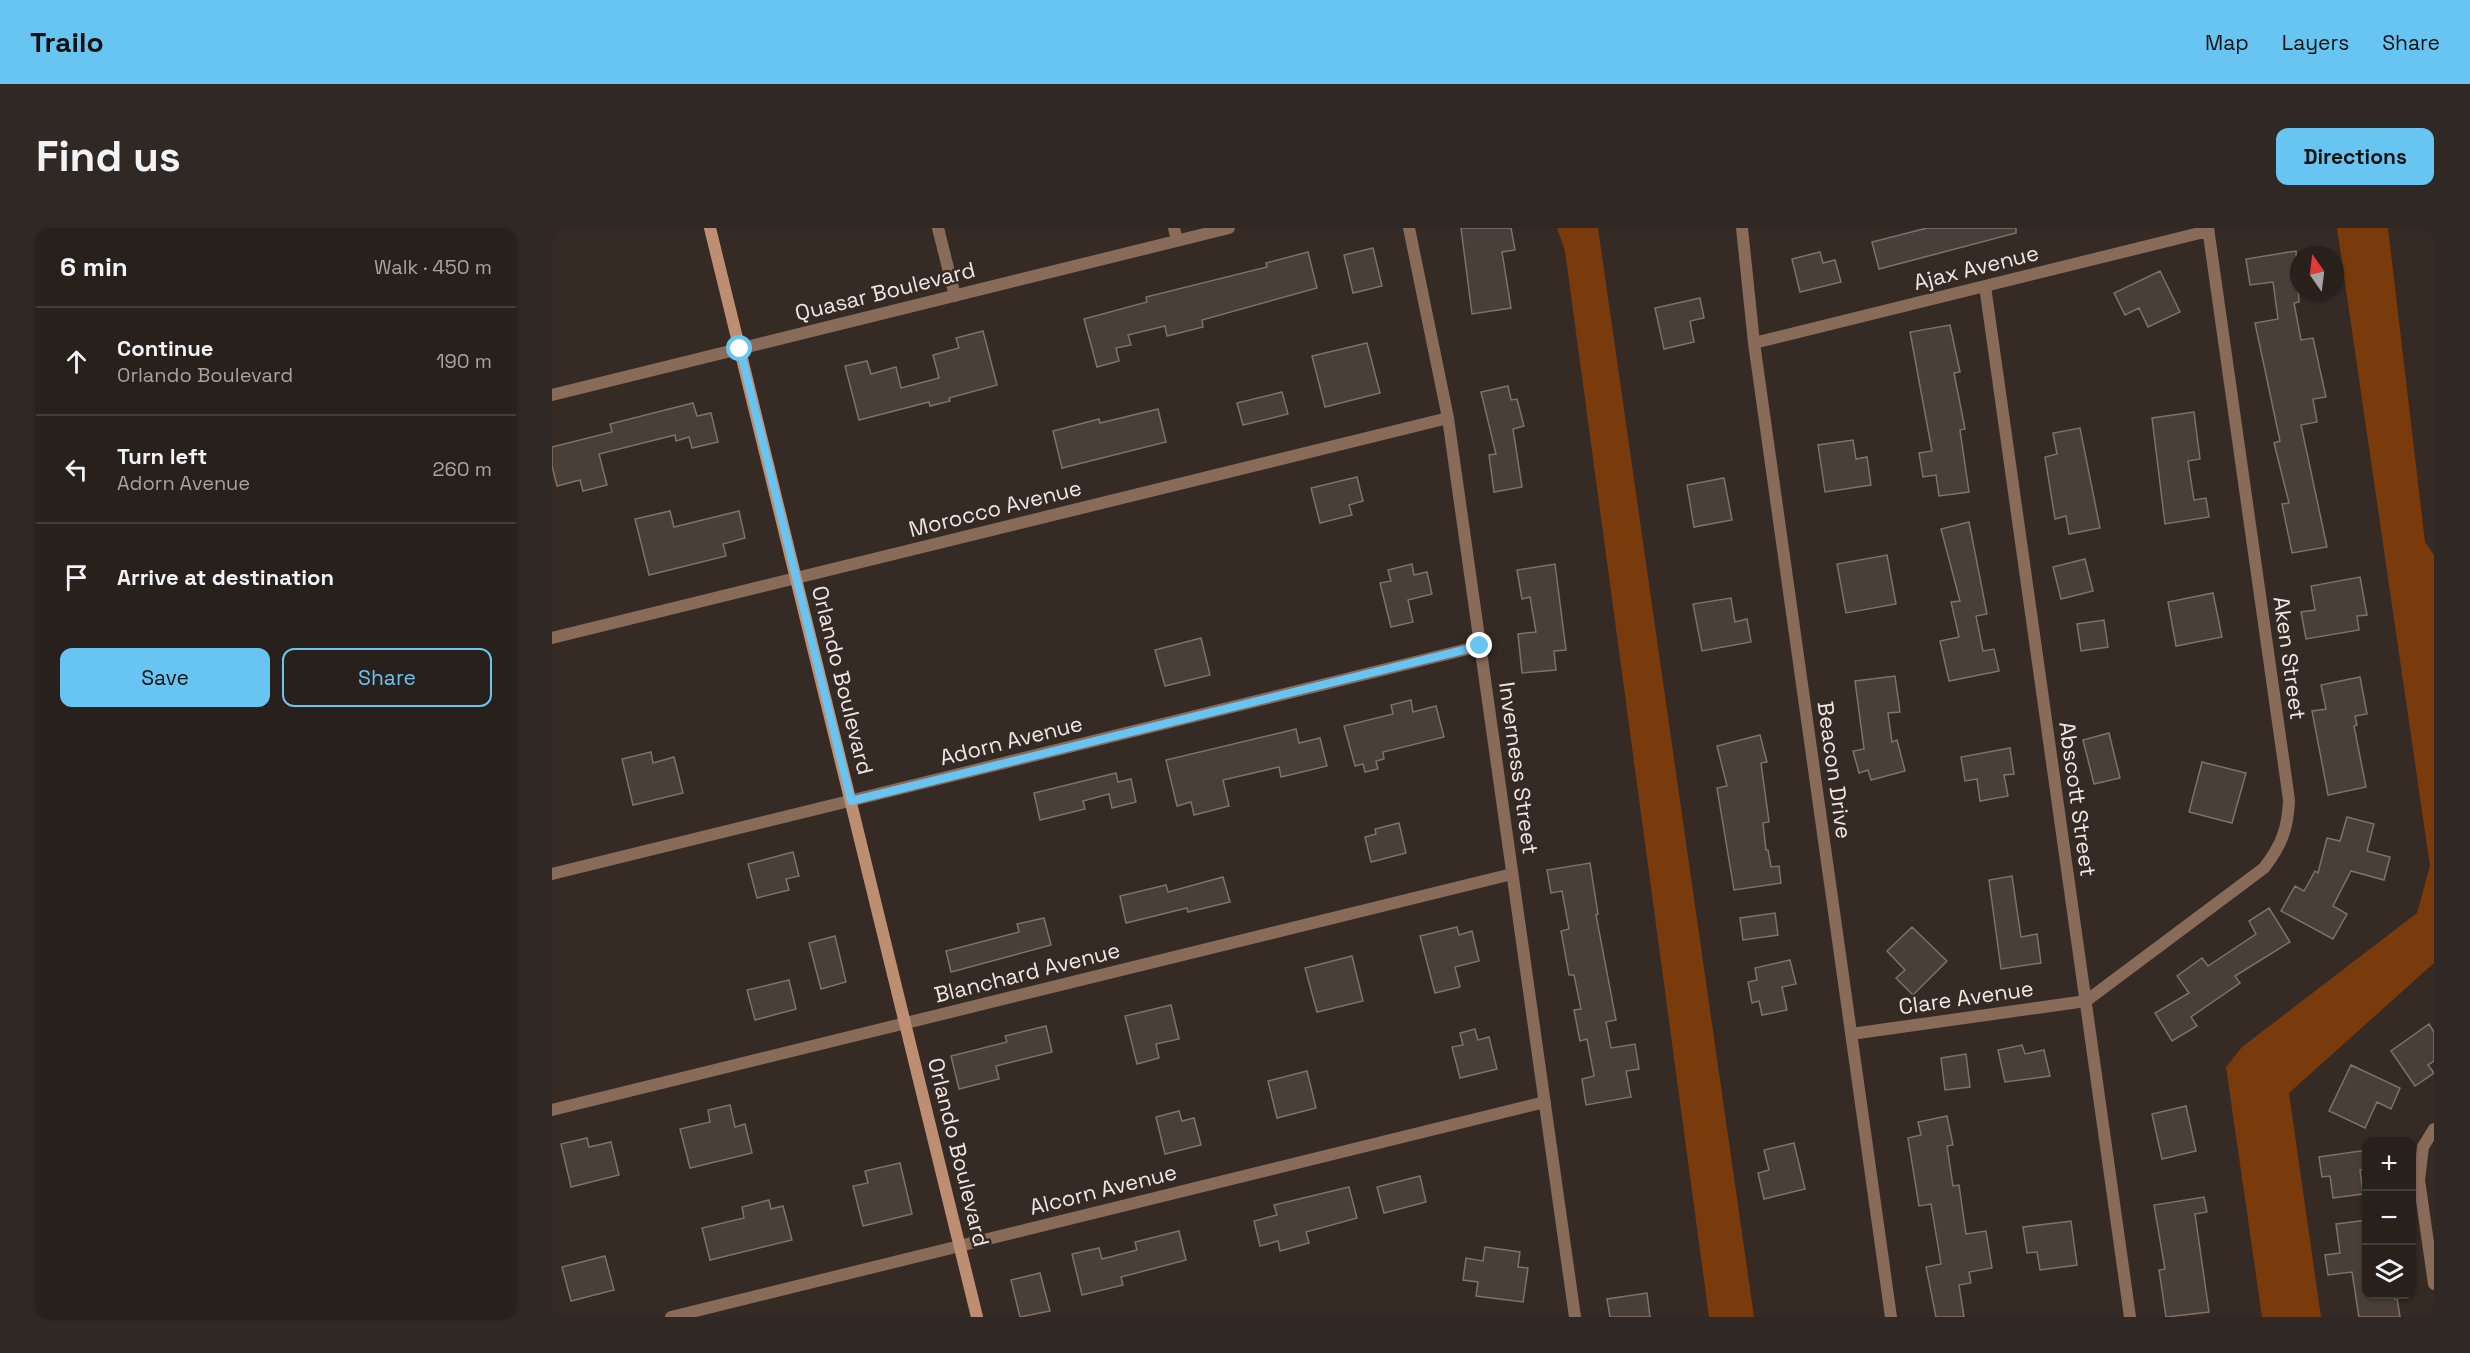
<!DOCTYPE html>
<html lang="en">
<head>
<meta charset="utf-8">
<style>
  :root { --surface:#28201b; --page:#302824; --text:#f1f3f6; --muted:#a5a3a3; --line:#443e3a; --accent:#68c4f0 }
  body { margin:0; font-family:"Space Grotesk",sans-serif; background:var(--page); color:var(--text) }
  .controls { position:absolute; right:18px; bottom:18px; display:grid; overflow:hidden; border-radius:12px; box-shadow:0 2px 4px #0004 }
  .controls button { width:54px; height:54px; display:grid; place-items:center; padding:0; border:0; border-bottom:2px solid var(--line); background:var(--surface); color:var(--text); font:30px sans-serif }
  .compass { position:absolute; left:1738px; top:18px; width:54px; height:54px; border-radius:50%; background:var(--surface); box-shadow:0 2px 4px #0004; rotate:346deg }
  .stop { position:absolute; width:18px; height:18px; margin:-14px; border:4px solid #68c4f0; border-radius:50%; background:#fff }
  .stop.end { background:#68c4f0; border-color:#fff; box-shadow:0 2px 6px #0008 }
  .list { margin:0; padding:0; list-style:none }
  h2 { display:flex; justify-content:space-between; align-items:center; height:78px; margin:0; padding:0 24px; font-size:26px }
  h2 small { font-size:20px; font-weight:400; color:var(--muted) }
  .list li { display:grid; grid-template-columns:39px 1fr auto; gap:18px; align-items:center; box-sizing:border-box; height:108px; padding:0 24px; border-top:2px solid var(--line) }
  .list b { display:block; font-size:22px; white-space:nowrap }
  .list p { margin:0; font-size:20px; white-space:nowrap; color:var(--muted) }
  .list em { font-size:20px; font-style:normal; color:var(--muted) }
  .actions { display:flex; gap:12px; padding:18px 24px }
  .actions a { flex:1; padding:14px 0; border:2px solid var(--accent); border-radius:12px; text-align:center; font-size:21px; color:var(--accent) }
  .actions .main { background:var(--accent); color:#111 }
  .icon { flex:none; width:33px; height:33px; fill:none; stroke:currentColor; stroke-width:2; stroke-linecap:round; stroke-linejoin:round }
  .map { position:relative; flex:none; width:1882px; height:1089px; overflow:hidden; border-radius:12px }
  header { display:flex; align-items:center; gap:36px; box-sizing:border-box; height:84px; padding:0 30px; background:var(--accent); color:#111 }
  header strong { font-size:28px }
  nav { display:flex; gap:33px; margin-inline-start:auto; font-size:21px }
  .intro { display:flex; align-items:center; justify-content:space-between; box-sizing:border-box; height:144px; padding:0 36px }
  h1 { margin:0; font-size:42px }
  .button { padding:15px 27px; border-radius:12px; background:var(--accent); color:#111; font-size:21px; font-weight:700 }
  main { display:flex; gap:36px; padding:0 36px }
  aside { flex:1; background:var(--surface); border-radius:12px; box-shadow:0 2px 4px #0004 }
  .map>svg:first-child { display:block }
  .water { fill:#793b0c }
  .building { fill:#4a3f38; stroke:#7e716a; stroke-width:1.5 }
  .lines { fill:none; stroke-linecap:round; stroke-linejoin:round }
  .street { stroke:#896b5a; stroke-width:12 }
  .secondary { stroke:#bd8e72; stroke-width:12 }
  .route { stroke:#68c4f0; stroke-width:8 }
  .labels { text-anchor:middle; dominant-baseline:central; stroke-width:5; stroke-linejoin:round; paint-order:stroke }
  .street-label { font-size:22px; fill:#efe7e3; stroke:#352a24 }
</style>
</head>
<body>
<header>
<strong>Trailo</strong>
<nav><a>Map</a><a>Layers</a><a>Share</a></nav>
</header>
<div class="intro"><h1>Find us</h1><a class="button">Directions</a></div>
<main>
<aside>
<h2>6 min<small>Walk · 450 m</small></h2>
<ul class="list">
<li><svg class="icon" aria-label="ahead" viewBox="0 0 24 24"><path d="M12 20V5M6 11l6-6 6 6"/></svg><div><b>Continue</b><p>Orlando Boulevard</p></div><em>190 m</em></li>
<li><svg class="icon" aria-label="left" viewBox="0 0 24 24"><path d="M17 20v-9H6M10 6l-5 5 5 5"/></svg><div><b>Turn left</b><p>Adorn Avenue</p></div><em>260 m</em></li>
<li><svg class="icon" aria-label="arrive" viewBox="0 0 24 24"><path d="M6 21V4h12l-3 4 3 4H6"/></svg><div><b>Arrive at destination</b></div></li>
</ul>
<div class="actions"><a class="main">Save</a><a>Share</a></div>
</aside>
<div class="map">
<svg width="1882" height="1089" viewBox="0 0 1882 1089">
  <rect width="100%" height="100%" fill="#352a24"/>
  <path class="water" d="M1005 0H1046L1202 1089H1157L1013 23Z
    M1785 0H1836L1873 314 1882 327V735L1737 865 1769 1089H1710L1674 839 1690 819 1865 685 1878 638Z"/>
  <path class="building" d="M909 0H959L963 22 950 24 959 80 920 86Z
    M1375 0H1464V5L1327 41 1320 14Z
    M821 20 830 58 801 65 792 27Z
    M1744 23 1747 74 1742 75 1749 112 1761 110 1774 169 1761 171 1765 194 1749 197 1775 319 1740 325 1730 276 1737 275 1722 215 1728 213 1703 95 1726 91 1721 54 1698 57 1694 31Z
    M756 24 765 60 650 92 651 99 615 108 613 98 576 107 579 117 564 120 567 133 545 139 532 91 595 74 594 69 715 39 714 35Z
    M1268 24 1271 35 1283 32 1289 54 1248 64 1240 31Z
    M1608 43 1628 84 1596 99 1587 80 1573 87 1562 65Z
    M1148 70 1152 90 1138 93 1142 114 1112 121 1103 80Z
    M1398 97 1408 144 1402 145 1413 201 1408 202 1417 264 1387 268 1384 247 1371 249 1367 225 1380 223 1358 104Z
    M431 103 445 157 397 170 398 173 378 178 377 174 307 192 293 138 315 133 319 146 344 139 349 160 387 150 381 127 407 120 404 110Z
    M815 115 828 165 773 179 760 128Z
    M956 158 959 172 965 171 972 198 961 201 970 259 942 264 937 227 944 226 929 164Z
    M730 164 736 186 691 197 685 175Z
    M141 175 145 188 159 185 166 214 140 220 137 209 124 213 123 207 47 226 55 257 31 263 28 252 5 258 0 238V219L60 204 58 196Z
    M606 181 614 214 510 240 501 203 547 191 548 195Z
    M1642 184 1648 231 1636 233 1642 272 1654 270 1657 289 1613 296 1600 190Z
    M1528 200 1548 300 1517 306 1514 288 1503 291 1493 229 1505 226 1501 205Z
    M1301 212 1304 231 1315 229 1319 257 1273 264 1266 217Z
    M805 249 811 273 797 277 800 287 768 295 759 260Z
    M1172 250 1180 292 1142 299 1135 257Z
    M118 283 122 299 187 283 193 310 171 316 174 328 97 347 83 291Z
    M1417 294 1435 386 1424 388 1431 423 1442 421 1447 443 1397 453 1388 413 1407 409 1399 374 1408 373 1389 301Z
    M1335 327 1344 376 1294 385 1285 336Z
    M1533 331 1541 363 1509 371 1501 339Z
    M860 336 862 347 875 344 880 366 856 372 861 394 839 399 828 355 839 353 836 342Z
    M1003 336 1014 422 1002 423 1004 442 970 445 966 406 984 404 978 369 970 371 965 342Z
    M1808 349 1815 387 1805 388 1807 402 1754 411 1749 384 1763 382 1759 358Z
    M1661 365 1670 409 1624 418 1616 374Z
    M1179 370 1183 394 1195 391 1199 414 1150 423 1141 376Z
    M1552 392 1556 419 1529 423 1525 396Z
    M649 410 658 447 613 458 603 422Z
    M1343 448 1348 484 1336 485 1340 514 1345 512 1353 543 1319 552 1316 542 1307 545 1301 523 1312 521 1303 453Z
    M1808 449 1815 486 1803 488 1805 497 1802 498 1814 559 1776 567 1760 483 1774 481 1769 457Z
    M859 472 861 484 884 478 892 509 831 524 832 531 824 533 826 541 813 544 811 536 803 538 792 498 841 486 839 477Z
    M744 501 747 515 768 510 775 538 729 549 727 539 671 552 677 578 642 587 639 574 625 578 614 532Z
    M1557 505 1568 550 1542 556 1531 512Z
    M1208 507 1215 534 1209 535 1217 594 1211 595 1214 622H1216L1219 639 1227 638 1229 655 1182 662 1165 560 1175 558 1165 518Z
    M1458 520 1462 546 1452 547 1456 568 1428 573 1425 551 1413 553 1409 529Z
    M99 524 101 535 122 529 131 565 81 577 70 531Z
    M1650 534 1694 545 1680 595 1637 584Z
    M564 545 566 554 579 551 584 574 560 580 557 566 531 573 533 581 488 592 482 565Z
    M1795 589 1822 596 1815 623 1838 629 1832 652 1799 643 1781 678 1795 686 1781 711 1729 683 1743 658 1752 663 1763 643 1766 645 1775 610 1788 613Z
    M847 595 854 625 819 634 813 609 824 606 823 601Z
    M241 624 247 648 234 651 237 662 205 670 196 636Z
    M1038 635 1046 686 1044 687 1064 792 1054 794 1059 820 1083 816 1087 841 1074 843 1079 869 1034 877 1030 851 1042 848 1035 811 1028 813 1022 782 1029 781 1022 747H1017L1009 703 1017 701 1010 663 999 665 995 642Z
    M1460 648 1469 709 1485 706 1489 735 1449 741 1437 652Z
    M671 649 678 674 636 684 635 680 574 695 568 668 614 657 616 664Z
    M1717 680 1738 714 1683 748 1688 755 1639 789 1645 798 1620 813 1603 785 1637 765 1625 748 1650 730 1656 738 1704 706 1697 693Z
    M1223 685 1226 707 1191 712 1188 690Z
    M492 690 499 717 399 744 394 723 467 704 465 696Z
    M905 699 907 707 920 703 927 733 903 739 908 759 883 765 868 708Z
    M1360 699 1395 733 1361 767 1344 750 1353 742 1335 723Z
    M283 708 294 754 269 761 257 715Z
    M800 728 811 773 765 784 753 740Z
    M1238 732 1244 756 1230 759 1235 782 1210 787 1207 773 1200 775 1196 754 1205 752 1203 740Z
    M237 752 244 781 203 792 195 762Z
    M619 777 627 811 604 816 607 830 585 836 573 788Z
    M1877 796 1882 804V833L1876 837 1882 845 1863 858 1839 823Z
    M494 798 500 824 444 838 447 851 407 861 399 828 455 814 453 808Z
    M923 801 926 812 937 809 945 841 908 850 900 819 911 817 908 805Z
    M1470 817 1473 826 1492 822 1498 848 1453 854 1446 822Z
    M1414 826 1418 859 1393 862 1389 830Z
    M1799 837 1848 860 1839 881 1825 874 1813 900 1777 883Z
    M755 843 764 880 725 890 716 853Z
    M178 877 183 899 193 896 200 925 138 940 128 901 158 894 156 882Z
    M1634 878 1644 923 1610 931 1600 886Z
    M627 883 630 893 642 890 649 917 613 926 604 889Z
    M1395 888 1401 917 1395 918 1401 958 1407 957 1414 1006 1434 1003 1440 1040 1417 1044 1419 1055 1407 1057 1412 1089H1384L1374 1039 1389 1036 1379 976 1367 978 1356 910 1369 907 1366 894Z
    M35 910 37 919 59 914 67 947 19 959 9 916Z
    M1242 915 1253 961 1212 971 1206 945 1217 942 1212 922Z
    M1815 922V941L1808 942 1811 966 1781 970 1778 948 1770 949 1767 929Z
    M348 935 360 986 311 998 301 958 316 955 313 943Z
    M868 948 874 974 832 985 825 959Z
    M797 959 805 990 754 1004 757 1015 728 1023 726 1013 708 1018 702 993 725 987 722 977Z
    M1652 969 1655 984 1643 986 1657 1084 1614 1089 1607 1042 1613 1041 1602 977Z
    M217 972 219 981 231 978 240 1012 158 1032 150 1000 192 990 190 979Z
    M1815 992V1066H1841L1842 1071 1845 1070 1848 1089H1807L1800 1044 1776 1047 1773 1027 1788 1025 1784 996Z
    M1519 993 1525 1037 1488 1042 1485 1024 1475 1025 1471 999Z
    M627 1003 634 1032 569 1049 571 1057 530 1067 520 1026 547 1020 550 1031 585 1022 583 1014Z
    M933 1019 968 1024 966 1039 976 1040 971 1074 924 1068 926 1054 911 1052 914 1030 931 1033Z
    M53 1028 62 1062 19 1073 10 1039Z
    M488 1045 498 1083 468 1089 459 1052Z
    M1095 1065 1098 1089H1058L1055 1071Z"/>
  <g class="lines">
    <path class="street" d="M386 0 403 68
      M622 0 625 13
      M857 0 896 190 1023 1089
      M1190 0 1202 115 1339 1089
      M1433 58 1578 1089
      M1202 115 1656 3
      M0 167 677 0
      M0 410 896 190
      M0 646 928 418
      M1299 806 1534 773 1712 640C1729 618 1736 601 1737 572L1656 0
      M0 882 960 646
      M1882 901 1871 919 1867 952 1882 1056
      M119 1089 993 874"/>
    <path class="secondary" d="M158 0 425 1089"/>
  </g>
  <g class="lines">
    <path class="route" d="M188 121 299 573 928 418"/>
  </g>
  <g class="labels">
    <g class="street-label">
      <text transform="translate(1424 39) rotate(-14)">Ajax Avenue</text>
      <text transform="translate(333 63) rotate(-14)">Quasar Boulevard</text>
      <text transform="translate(443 280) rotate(-14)">Morocco Avenue</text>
      <text transform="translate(1738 430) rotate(82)">Aken Street</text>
      <text transform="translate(291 452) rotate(76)">Orlando Boulevard</text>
      <text transform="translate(459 512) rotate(-14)">Adorn Avenue</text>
      <text transform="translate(967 540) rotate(82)">Inverness Street</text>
      <text transform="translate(1283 542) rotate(82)">Beacon Drive</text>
      <text transform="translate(1526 571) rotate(82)">Abscott Street</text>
      <text transform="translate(475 744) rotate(-14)">Blanchard Avenue</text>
      <text transform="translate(1414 769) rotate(-8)">Clare Avenue</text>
      <text transform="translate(407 924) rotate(76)">Orlando Boulevard</text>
      <text transform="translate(551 961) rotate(-14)">Alcorn Avenue</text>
    </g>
  </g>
</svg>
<div class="controls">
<button>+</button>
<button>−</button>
<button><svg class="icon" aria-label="layers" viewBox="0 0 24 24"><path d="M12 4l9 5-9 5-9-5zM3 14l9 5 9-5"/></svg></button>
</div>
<svg class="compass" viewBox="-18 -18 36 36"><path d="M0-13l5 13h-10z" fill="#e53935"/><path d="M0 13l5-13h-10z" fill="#a5a3a3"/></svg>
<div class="stop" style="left:188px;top:121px"></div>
<div class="stop end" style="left:928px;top:418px"></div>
</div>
</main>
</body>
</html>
